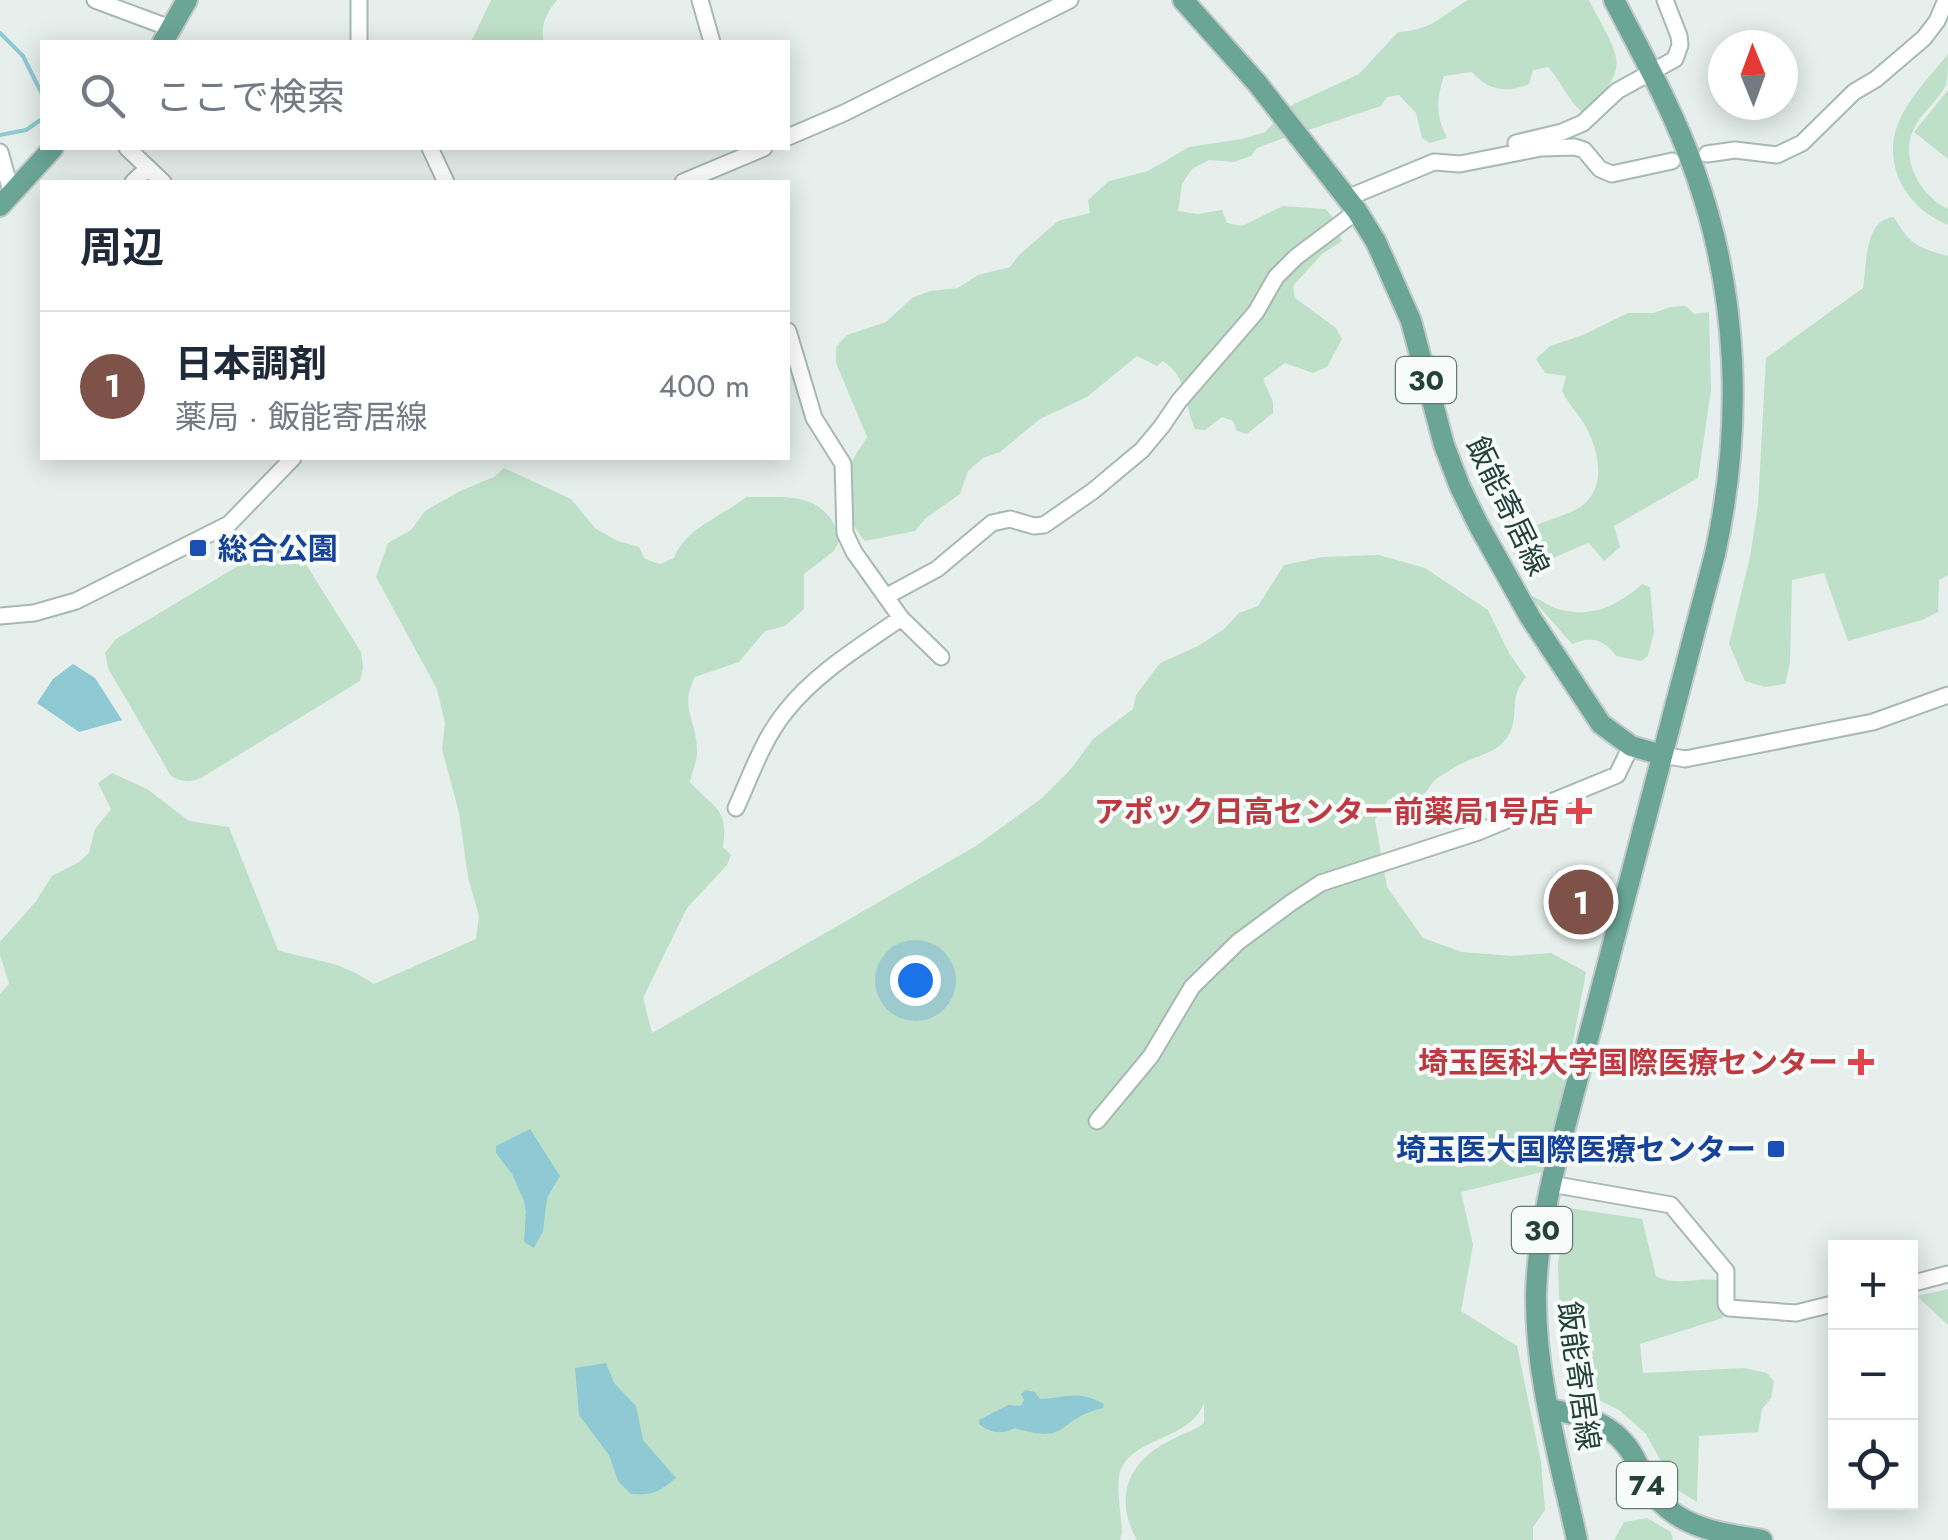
<!DOCTYPE html>
<html lang="ja">
<head>
<meta charset="utf-8">
<style>
  :root { --surface:#fff; --page:#f2f2f3; --text:#1f2937; --muted:#747a83; --line:#e0e1e3; --accent:#7f5249 }
  body { margin:0; font-family:Jost,"Noto Sans JP",sans-serif; background:var(--page); color:var(--text) }
  .controls { position:absolute; right:30px; bottom:30px; display:grid; overflow:hidden; border-radius:0px; box-shadow:0 5px 25px #0003 }
  .controls button { width:90px; height:90px; display:grid; place-items:center; padding:0; border:0; border-bottom:2px solid var(--line); background:var(--surface); color:var(--text); font:50px sans-serif }
  .compass { position:absolute; left:1708px; top:30px; width:90px; height:90px; border-radius:50%; background:var(--surface); box-shadow:0 5px 25px #0003; rotate:359deg }
  .you { position:absolute; left:915px; top:980px; width:35px; height:35px; margin:-25px; border:8px solid #fff; border-radius:50%; background:#1a73e8; box-shadow:0 0 0 15px #1a73e833 }
  .badge { display:grid; place-items:center; width:65px; height:65px; border-radius:50%; background:var(--accent); color:#fff; font-size:32px; font-weight:700 }
  .pin { position:absolute; translate:-50% -50%; border:5px solid #fff; box-shadow:0 2px 10px #0006 }
  .list { margin:0; padding:0; list-style:none }
  h2 { display:flex; justify-content:space-between; align-items:center; height:130px; margin:0; padding:0 40px; font-size:42px }
  h2 small { font-size:32px; font-weight:400; color:var(--muted) }
  .list li { display:grid; grid-template-columns:65px 1fr auto; gap:30px; align-items:center; box-sizing:border-box; height:150px; padding:0 40px; border-top:2px solid var(--line) }
  .list b { display:block; font-size:38px; white-space:nowrap }
  .list p { margin:0; font-size:32px; white-space:nowrap; color:var(--muted) }
  .list em { font-size:32px; font-style:normal; color:var(--muted) }
  .icon { flex:none; width:55px; height:55px; fill:none; stroke:currentColor; stroke-width:2; stroke-linecap:round; stroke-linejoin:round }
  .map { position:relative; flex:none; width:1948px; height:1540px; overflow:hidden }
  .search { position:absolute; background:var(--surface); box-shadow:0 5px 25px #0003; left:40px; top:40px; width:750px; height:110px; display:flex; align-items:center; gap:25px; box-sizing:border-box; padding:0 35px; border-radius:0px; color:var(--muted); font-size:38px }
  .panel { position:absolute; background:var(--surface); box-shadow:0 5px 25px #0003; left:40px; top:180px; width:750px; height:280px; border-radius:0px }
  .map>svg:first-child { display:block }
  .green { fill:#bfe0c8 }
  .water { fill:#8ec9d4 }
  .lines { fill:none; stroke-linecap:round; stroke-linejoin:round }
  .stream { stroke:#8ec9d4; stroke-width:4 }
  .minor-casing { stroke:#a8b8b2; stroke-width:19 }
  .major-casing { stroke:#c2cac8; stroke-width:24 }
  .minor { stroke:#fff; stroke-width:15 }
  .major { stroke:#6aa596; stroke-width:20 }
  .transit-dot { fill:#1a4fb4; stroke:#f7fbf9; stroke-width:4 }
  .health-dot { fill:#e0444e; stroke:#f7fbf9; stroke-width:4 }
  .labels { text-anchor:middle; dominant-baseline:central; stroke-width:8; stroke-linejoin:round; paint-order:stroke }
  .shield { fill:#f7fbf9; stroke:#637a73; stroke-width:2.5 }
  .shield-label { font-size:28px; font-weight:bold; fill:#24423a }
  .street-label { font-size:30px; fill:#24423a; stroke:#f7fbf9 }
  .transit-label { font-size:30px; font-weight:bold; fill:#164399; stroke:#f7fbf9; text-anchor:start }
  .health-label { font-size:30px; font-weight:bold; fill:#be3a42; stroke:#f7fbf9; text-anchor:end }
</style>
</head>
<body>
<div class="map">
<svg width="1948" height="1540" viewBox="0 0 1948 1540">
  <rect width="100%" height="100%" fill="#e6efeb"/>
  <path class="green" d="M491 0H557C547 12 539 27 544 42H471Z
    M1468 0H1589C1616 54 1637 67 1582 112 1567 99 1561 81 1548 67L1533 70 1529 84C1507 94 1487 90 1472 72L1444 76C1436 99 1436 117 1447 138L1430 143 1422 138 1416 113 1399 95 1387 97 1381 106 1284 138 1257 148 1251 156 1234 162 1209 160 1192 169 1182 184 1178 211 1198 214 1222 210 1227 223 1242 226 1283 206 1326 209 1335 221 1342 241 1322 254 1293 286 1295 298 1336 328 1342 339 1327 367 1313 373 1285 363 1263 379 1273 402V413L1247 434 1237 431 1233 421 1222 417 1205 430 1195 429C1184 405 1188 377 1163 361L1157 366 1137 356 1087 397 1040 419 1000 452 983 458 968 471 960 494 926 518 915 531 865 541C845 520 847 493 851 465 853 457 862 446 867 437L836 363V347L847 335 886 322 912 298 930 291 958 288 978 275 1010 267 1019 255 1058 221 1090 213 1088 200 1109 181 1148 171 1189 147 1242 139 1265 132 1292 105 1359 74 1398 32C1433 30 1439 17 1468 0Z
    M1948 54C1948 64 1948 77 1946 85 1939 99 1925 110 1917 123 1897 154 1918 195 1948 209V225C1905 208 1879 162 1901 117 1912 94 1932 74 1948 54Z
    M1948 90V159L1914 132Z
    M1894 217C1909 244 1918 248 1948 256V575L1939 580 1938 612 1922 620 1848 641 1824 573 1792 580 1790 663 1785 684 1765 687 1745 681 1729 644 1750 557 1758 505 1766 358 1863 288C1867 264 1864 219 1894 217Z
    M1686 306 1694 314 1709 312 1711 390 1698 478 1614 526 1620 547 1604 561 1589 543C1566 551 1546 564 1522 568L1508 543C1526 525 1548 522 1571 512 1606 497 1602 460 1588 431 1582 417 1569 406 1562 391L1566 376 1545 373 1536 359 1550 346 1583 335 1628 313H1654L1670 307Z
    M504 468 571 499 596 529 618 541 639 547 645 559 660 564 674 558C686 527 722 517 746 497 791 498 822 490 841 538L834 551 804 574V609L785 626 765 631 739 662 695 677C679 708 696 718 697 749 698 760 692 771 690 782 713 808 729 807 723 847L731 855 727 865 687 908 643 998 652 1033 976 846 1042 798 1070 770 1093 739 1133 709 1136 695 1160 663 1198 646 1223 630 1239 613 1258 606 1284 565 1322 557 1379 555 1425 568 1488 610 1509 653 1526 677C1507 700 1521 714 1508 736 1498 754 1473 756 1455 767 1449 771 1441 775 1435 780 1427 788 1426 798 1413 800 1406 802 1396 800 1389 799L1375 820 1387 887 1423 938 1462 952 1512 956 1551 953 1586 972 1568 1069 1542 1172 1461 1192 1473 1245 1461 1311 1517 1346 1541 1462 1545 1510 1533 1527V1540H1137C1114 1499 1127 1462 1169 1441 1181 1434 1192 1432 1204 1423V1403C1189 1443 1126 1436 1119 1477 1117 1494 1121 1515 1122 1532L1120 1540H0V994L9 984 0 955V942L36 901 52 876 79 862 89 853 95 829 111 809 98 783 112 773 147 789 189 821 229 827 278 950C317 962 339 960 374 984L476 939 479 916 468 877 459 813 442 749 445 723 437 689 376 577 388 543 411 530 425 511 460 491 494 477Z
    M275 544 292 546 297 550 361 652 363 668 360 681 201 778C189 783 182 782 171 776L108 668 105 653 116 639Z
    M1642 584 1650 587 1654 632 1648 656 1641 661 1616 656C1604 639 1591 636 1572 644L1529 595C1539 598 1548 606 1558 609 1591 619 1619 605 1642 584Z
    M1569 1208 1642 1219 1656 1276C1677 1287 1696 1277 1719 1280L1723 1318 1640 1344 1643 1373 1744 1368 1767 1373 1774 1382 1771 1398 1762 1409 1758 1432 1699 1436 1697 1502 1676 1489 1646 1434 1619 1410 1576 1389 1559 1297 1558 1263Z
    M1948 1289V1325L1917 1296Z
    M1647 1518 1671 1532 1673 1540H1614L1624 1522Z"/>
  <path class="water" d="M73 664 95 678 122 720 79 732 37 703 53 679Z
    M530 1129 560 1176 547 1198 543 1231 534 1248 524 1242 526 1211 524 1201 512 1174 496 1153V1146Z
    M606 1363 614 1383 636 1406 643 1440 676 1478C660 1491 653 1496 631 1494L618 1481 609 1455 579 1415 575 1368Z
    M1025 1390 1035 1392 1040 1399C1065 1398 1078 1389 1104 1404L1103 1408C1055 1419 1070 1446 1015 1428 1002 1435 990 1433 979 1424V1420L1008 1405 1021 1406 1024 1400 1021 1394Z"/>
  <g class="lines">
    <path class="stream" d="M0 33 23 56 42 94
      M0 135 26 130 42 119"/>
    <g class="minor-casing">
      <path id="minor" d="M95 0 170 28
        M359 0V42
        M700 0 712 42
        M788 137 844 113 1070 0
        M1516 143 1562 132 1583 123 1617 91 1675 59 1680 45 1679 36 1665 0
        M127 148 163 182
        M430 148 446 182
        M0 152 11 191
        M1707 154 1735 150 1777 155 1802 143 1854 92 1876 79 1924 38 1937 21 1946 0
        M133 182 148 168
        M683 182 764 148
        M1347 198 1434 162 1460 164 1541 148 1575 147 1584 150 1600 169 1612 174 1672 161
        M788 331 814 418 843 464 845 533 854 552 901 618 941 657
        M887 596 937 569 992 523 1010 519 1034 526 1044 525 1093 491 1142 450 1162 426 1179 401 1256 312 1276 277 1296 257 1357 211
        M0 616 34 613 76 601 229 524 293 458
        M1662 755 1685 759 1873 722 1948 695
        M736 808C751 775 763 739 786 711 817 672 861 646 901 618
        M1097 1121 1151 1056 1192 987 1238 942 1292 902 1321 883 1478 832 1617 775 1631 746
        M1551 1184 1671 1205 1726 1271V1304L1729 1308 1796 1313 1836 1303
        M1910 1284 1948 1274"/>
    </g>
    <g class="major-casing">
      <path id="major" d="M1183 0 1257 83 1357 211 1376 242 1411 321 1444 445 1460 487 1478 524 1530 617 1601 724 1631 746 1662 755
        M163 42 187 0
        M0 206 53 148
        M1550 1409C1585 1416 1615 1423 1634 1457 1644 1476 1650 1494 1667 1508 1694 1531 1729 1534 1762 1540
        M1577 1540C1560 1460 1535 1377 1536 1295 1537 1248 1546 1203 1557 1158L1715 554C1743 427 1739 295 1695 172 1674 112 1643 56 1614 0"/>
    </g>
    <use href="#minor" class="minor"/>
    <use href="#major" class="major"/>
  </g>
  <g class="transit-dot">
    <rect x="188" y="538" width="20" height="20" rx="5"/>
    <rect x="1766" y="1139" width="20" height="20" rx="5"/>
  </g>
  <g class="health-dot">
    <path d="M1574 796h10v10h10v10h-10v10h-10v-10h-10v-10h10z"/>
    <path d="M1856 1047h10v10h10v10h-10v10h-10v-10h-10v-10h10z"/>
  </g>
  <g class="labels">
    <g class="shield">
      <rect x="1396" y="357" width="60" height="46" rx="8"/>
      <rect x="1512" y="1207" width="60" height="46" rx="8"/>
      <rect x="1617" y="1462" width="60" height="46" rx="8"/>
    </g>
    <g class="shield-label">
      <text x="1426" y="380">30</text>
      <text x="1542" y="1230">30</text>
      <text x="1647" y="1485">74</text>
    </g>
    <g class="street-label">
      <text transform="translate(1508 506) rotate(64)">飯能寄居線</text>
      <text transform="translate(1579 1376) rotate(82)">飯能寄居線</text>
    </g>
    <g class="transit-label">
      <text x="218" y="548">総合公園</text>
      <text x="1756" y="1149" text-anchor="end">埼玉医大国際医療センター</text>
    </g>
    <g class="health-label">
      <text x="1559" y="811">アポック日高センター前薬局1号店</text>
      <text x="1838" y="1062">埼玉医科大学国際医療センター</text>
    </g>
  </g>
</svg>
<div class="controls">
<button>+</button>
<button>−</button>
<button><svg class="icon" aria-label="locate" viewBox="0 0 24 24"><circle cx="12" cy="12" r="6"/><path d="M12 2v4M12 18v4M2 12h4M18 12h4"/></svg></button>
</div>
<svg class="compass" viewBox="-18 -18 36 36"><path d="M0-13l5 13h-10z" fill="#e53935"/><path d="M0 13l5-13h-10z" fill="#747a83"/></svg>
<div class="you"></div>
<div class="pin badge" style="left:1581px;top:902px">1</div>
<div class="search"><svg class="icon" aria-label="search" viewBox="0 0 24 24"><circle cx="10" cy="10" r="6"/><path d="M15 15l6 6"/></svg>ここで検索</div>
<section class="panel">
<h2>周辺<small></small></h2>
<ul class="list">
<li><span class="badge">1</span><div><b>日本調剤</b><p>薬局 · 飯能寄居線</p></div><em>400 m</em></li>
</ul>
</section>
</div>
</body>
</html>
